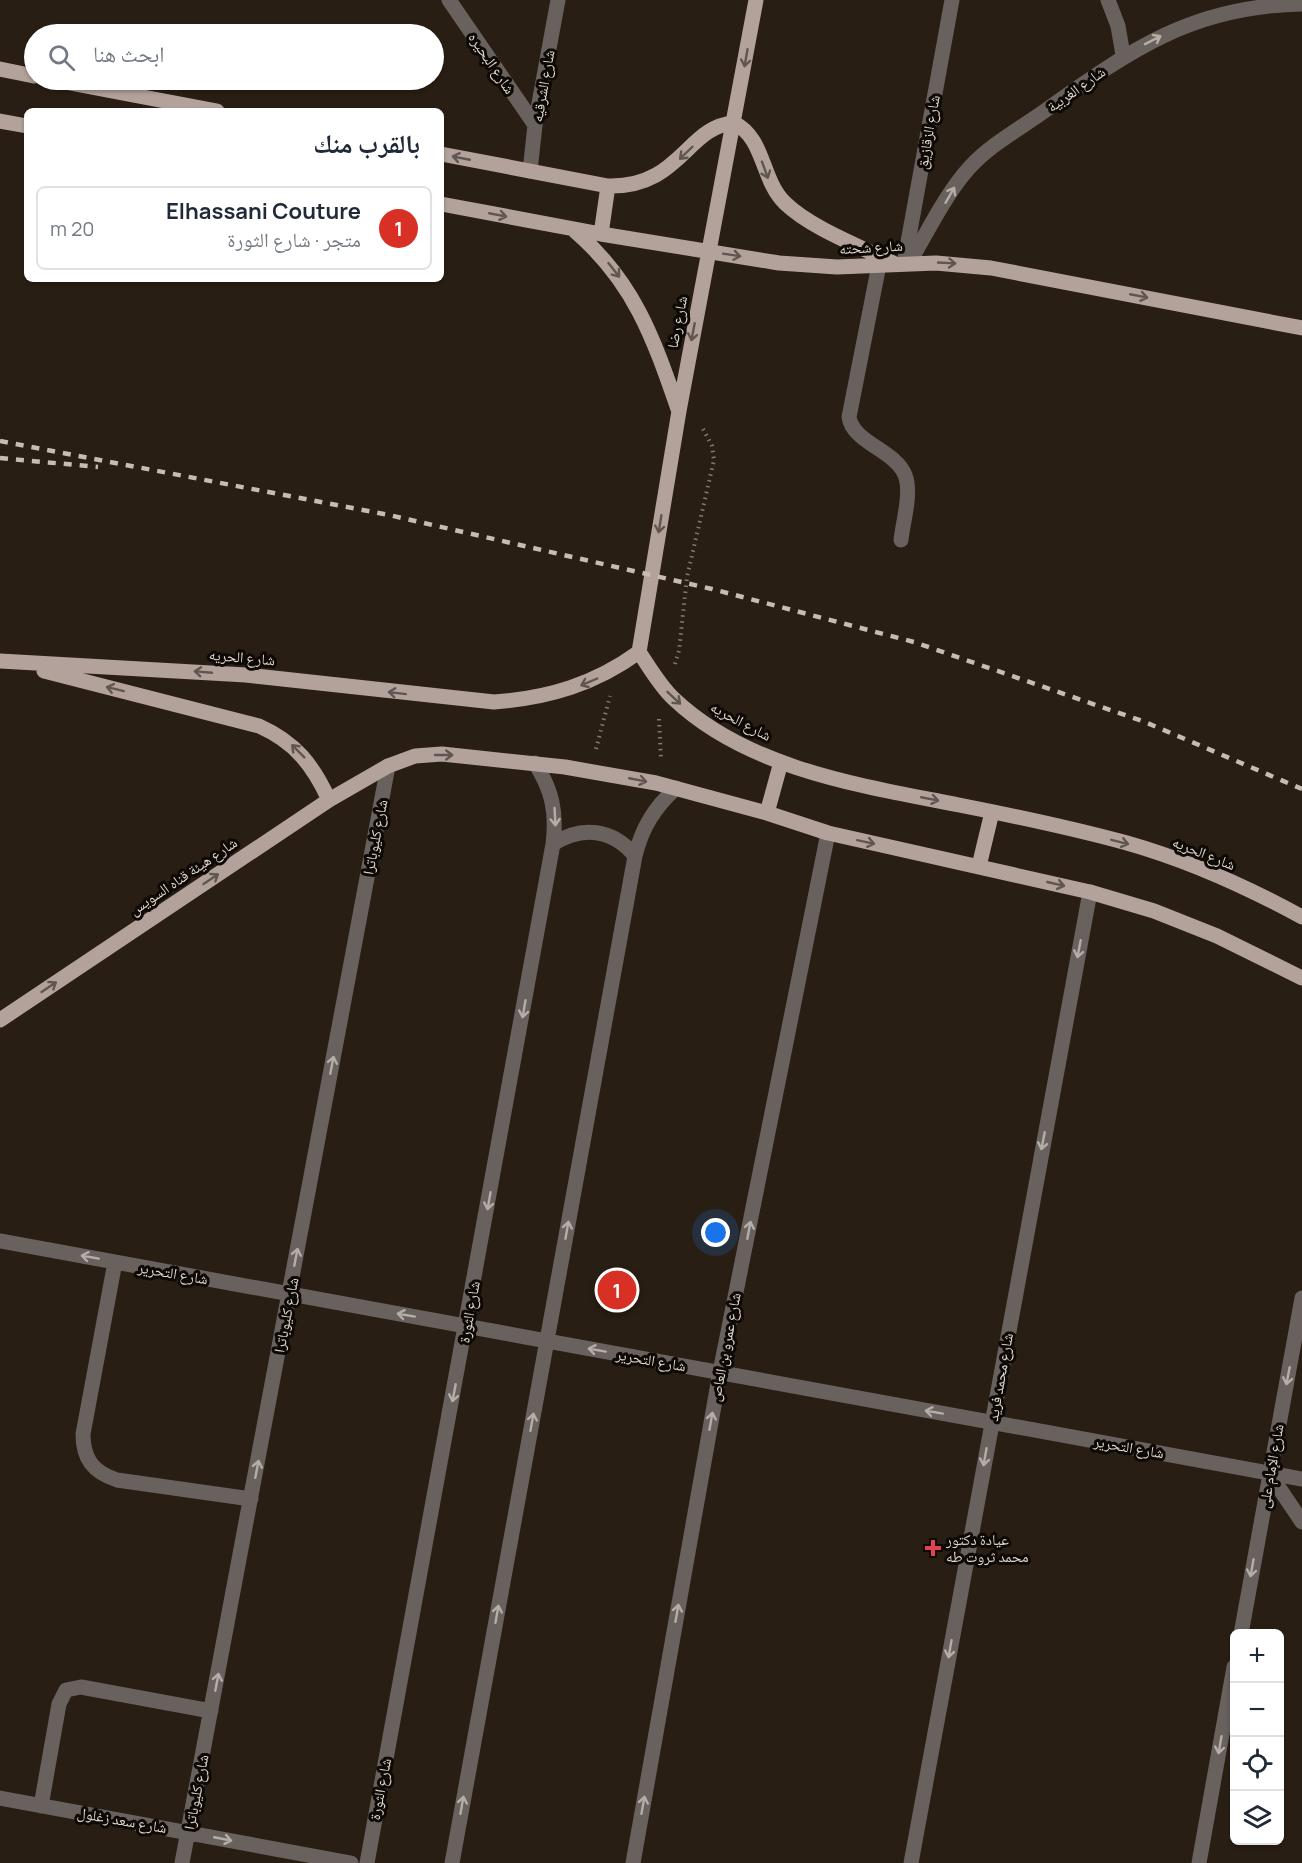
<!DOCTYPE html>
<html lang="ar">
<head>
<meta charset="utf-8">
<style>
  :root { --surface:#fff; --page:#f2f2f3; --text:#1f2937; --muted:#747a83; --line:#e0e1e3; --accent:#d93025 }
  body { margin:0; font-family:Manrope,"Noto Naskh Arabic",sans-serif; background:var(--page); color:var(--text); direction:rtl }
  .controls { position:absolute; right:18px; bottom:18px; display:grid; overflow:hidden; border-radius:9px; box-shadow:0 2px 4px #0004 }
  .controls button { width:54px; height:54px; display:grid; place-items:center; padding:0; border:0; border-bottom:2px solid var(--line); background:var(--surface); color:var(--text); font:30px sans-serif }
  .you { position:absolute; left:716px; top:1233px; width:21px; height:21px; margin:-15px; border:4px solid #fff; border-radius:50%; background:#1a73e8; box-shadow:0 0 0 9px #1a73e833 }
  .badge { display:grid; place-items:center; width:39px; height:39px; border-radius:50%; background:var(--accent); color:#fff; font-size:20px; font-weight:700 }
  .pin { position:absolute; translate:-50% -50%; border:3px solid #fff; box-shadow:0 2px 6px #0006 }
  .list { margin:0; padding:0; list-style:none }
  h2 { display:flex; justify-content:space-between; align-items:center; height:78px; margin:0; padding:0 24px; font-size:26px }
  h2 small { font-size:20px; font-weight:400; color:var(--muted) }
  .list li { display:grid; grid-template-columns:39px 1fr auto; gap:18px; align-items:center; box-sizing:border-box; height:84px; margin:0 12px 12px; padding:0 12px; border:2px solid var(--line); border-radius:9px }
  .list b { display:block; font-size:22px; white-space:nowrap }
  .list p { margin:0; font-size:20px; white-space:nowrap; color:var(--muted) }
  .list em { font-size:20px; font-style:normal; color:var(--muted) }
  .icon { flex:none; width:33px; height:33px; fill:none; stroke:currentColor; stroke-width:2; stroke-linecap:round; stroke-linejoin:round }
  .map { position:relative; flex:none; width:1302px; height:1863px; overflow:hidden; direction:ltr }
  .search { position:absolute; background:var(--surface); box-shadow:0 2px 4px #0004; left:24px; top:24px; width:420px; height:66px; display:flex; align-items:center; gap:15px; box-sizing:border-box; padding:0 21px; border-radius:33px; color:var(--muted); font-size:22px }
  .panel { position:absolute; background:var(--surface); box-shadow:0 2px 4px #0004; left:24px; top:108px; width:420px; height:174px; border-radius:9px; direction:rtl }
  .map>svg:first-child { display:block }
  .lines { fill:none; stroke-linecap:round; stroke-linejoin:round }
  .path { stroke:#82796f; stroke-width:4; stroke-dasharray:1.5 4.5; stroke-linecap:butt }
  .minor { stroke:#69615e; stroke-width:15 }
  .major { stroke:#b3a29c; stroke-width:15 }
  .rail { stroke:#c5bdb5; stroke-width:4.5; stroke-dasharray:8 8; stroke-linecap:butt }
  .oneway { stroke:#b5aea7 }
  .oneway2 { stroke:#605650 }
  .health-dot { fill:#e0444e; stroke:#0e0905; stroke-width:2 }
  .labels { text-anchor:middle; dominant-baseline:central; stroke-width:6; stroke-linejoin:round; paint-order:stroke }
  .street-label { font-size:15px; fill:#ded7cf; stroke:#0e0905 }
  .poi-label { font-size:15px; fill:#ded7cf; stroke:#0e0905; text-anchor:start }
</style>
</head>
<body>
<div class="map">
<svg width="1302" height="1863" viewBox="0 0 1302 1863">
  <rect width="100%" height="100%" fill="#291e13"/>
  <g class="lines">
    <path class="path" d="M675 664 679 651 687 577 714 460 712 446 702 427
      M659 719 661 759
      M596 749 610 696"/>
    <path class="minor" d="M449 0 535 125
      M1108 0 1118 26 1123 55
      M530 171 535 125 558 0
      M909 263C927 233 946 193 970 167 991 144 1021 128 1046 110 1132 49 1193 6 1302 4
      M904 264 952 0
      M879 265 849 417C853 443 895 450 905 475 912 493 903 521 901 540
      M553 844C582 825 613 829 635 856
      M0 1241 1302 1479
      M115 1262 83 1434C83 1459 93 1472 117 1480L251 1499
      M1269 1473 1302 1522
      M1241 1634 1302 1298
      M0 1798 351 1863
      M41 1806 59 1704 66 1690 81 1687 211 1711
      M182 1863 388 766
      M367 1863 553 844C557 812 552 790 535 763
      M452 1863 635 856C642 828 654 808 676 788
      M633 1863 720 1372 828 833
      M911 1863 1090 892
      M1199 1863 1234 1667"/>
    <path class="major" d="M0 69 34 76
      M54 80 217 111
      M0 121 27 126
      M441 154 608 186C680 188 687 126 734 123 765 138 761 180 785 203 812 229 862 247 895 264
      M441 204 601 234 779 263 837 267 936 263 991 268 1302 328
      M575 231C634 282 653 337 678 409
      M601 234 608 186
      M639 652C650 668 660 686 674 699 748 769 862 786 959 805 1015 816 1072 828 1127 843 1187 860 1247 887 1302 917
      M639 652 679 411 756 0
      M0 661 246 675 494 702C549 698 595 684 639 652
      M44 671 259 726C295 742 313 765 329 800
      M767 813 781 762
      M979 866 992 812
      M0 1020 329 800 388 766 415 756 442 754 565 767 656 783 767 813 828 833 1090 892 1154 911 1217 936 1302 978"/>
    <path class="rail" d="M0 441 389 515 712 589 914 642 1145 722 1302 789
      M0 458 98 467"/>
  </g>
  <defs><path id="oneway-shaft" d="M-6 0H5M1.5-3L5.5 0L1.5 3" fill="none" stroke-width="1.6" stroke-linecap="round" stroke-linejoin="round" transform="scale(1.5)"/></defs>
  <g class="oneway">
    <use href="#oneway-shaft" transform="translate(1153 40) rotate(-27)"/>
    <use href="#oneway-shaft" transform="translate(950 195) rotate(-60)"/>
    <use href="#oneway-shaft" transform="translate(555 817) rotate(87)"/>
    <use href="#oneway-shaft" transform="translate(1079 949) rotate(101)"/>
    <use href="#oneway-shaft" transform="translate(524 1009) rotate(100)"/>
    <use href="#oneway-shaft" transform="translate(332 1065) rotate(-79)"/>
    <use href="#oneway-shaft" transform="translate(1043 1141) rotate(101)"/>
    <use href="#oneway-shaft" transform="translate(489 1201) rotate(100)"/>
    <use href="#oneway-shaft" transform="translate(567 1230) rotate(-80)"/>
    <use href="#oneway-shaft" transform="translate(749 1230) rotate(-79)"/>
    <use href="#oneway-shaft" transform="translate(90 1257) rotate(-170)"/>
    <use href="#oneway-shaft" transform="translate(296 1257) rotate(-79)"/>
    <use href="#oneway-shaft" transform="translate(406 1315) rotate(-170)"/>
    <use href="#oneway-shaft" transform="translate(597 1350) rotate(-170)"/>
    <use href="#oneway-shaft" transform="translate(1288 1376) rotate(101)"/>
    <use href="#oneway-shaft" transform="translate(454 1393) rotate(101)"/>
    <use href="#oneway-shaft" transform="translate(934 1412) rotate(-170)"/>
    <use href="#oneway-shaft" transform="translate(711 1421) rotate(-80)"/>
    <use href="#oneway-shaft" transform="translate(532 1422) rotate(-80)"/>
    <use href="#oneway-shaft" transform="translate(985 1457) rotate(100)"/>
    <use href="#oneway-shaft" transform="translate(257 1469) rotate(-79)"/>
    <use href="#oneway-shaft" transform="translate(1252 1568) rotate(100)"/>
    <use href="#oneway-shaft" transform="translate(677 1613) rotate(-80)"/>
    <use href="#oneway-shaft" transform="translate(497 1614) rotate(-80)"/>
    <use href="#oneway-shaft" transform="translate(950 1649) rotate(100)"/>
    <use href="#oneway-shaft" transform="translate(217 1682) rotate(-79)"/>
    <use href="#oneway-shaft" transform="translate(1220 1745) rotate(100)"/>
    <use href="#oneway-shaft" transform="translate(462 1805) rotate(-80)"/>
    <use href="#oneway-shaft" transform="translate(643 1805) rotate(-80)"/>
    <use href="#oneway-shaft" transform="translate(223 1839) rotate(11)"/>
  </g>
  <g class="oneway2">
    <use href="#oneway-shaft" transform="translate(746 58) rotate(100)"/>
    <use href="#oneway-shaft" transform="translate(686 153) rotate(136)"/>
    <use href="#oneway-shaft" transform="translate(461 158) rotate(-169)"/>
    <use href="#oneway-shaft" transform="translate(765 170) rotate(70)"/>
    <use href="#oneway-shaft" transform="translate(498 215) rotate(11)"/>
    <use href="#oneway-shaft" transform="translate(732 255) rotate(9)"/>
    <use href="#oneway-shaft" transform="translate(947 263) rotate(3)"/>
    <use href="#oneway-shaft" transform="translate(614 270) rotate(52)"/>
    <use href="#oneway-shaft" transform="translate(1139 296) rotate(11)"/>
    <use href="#oneway-shaft" transform="translate(693 332) rotate(101)"/>
    <use href="#oneway-shaft" transform="translate(660 524) rotate(99)"/>
    <use href="#oneway-shaft" transform="translate(203 672) rotate(-175)"/>
    <use href="#oneway-shaft" transform="translate(589 682) rotate(157)"/>
    <use href="#oneway-shaft" transform="translate(115 689) rotate(-166)"/>
    <use href="#oneway-shaft" transform="translate(397 693) rotate(-173)"/>
    <use href="#oneway-shaft" transform="translate(674 698) rotate(43)"/>
    <use href="#oneway-shaft" transform="translate(298 751) rotate(-135)"/>
    <use href="#oneway-shaft" transform="translate(444 755)"/>
    <use href="#oneway-shaft" transform="translate(638 780) rotate(11)"/>
    <use href="#oneway-shaft" transform="translate(930 799) rotate(11)"/>
    <use href="#oneway-shaft" transform="translate(866 842) rotate(12)"/>
    <use href="#oneway-shaft" transform="translate(1120 842) rotate(14)"/>
    <use href="#oneway-shaft" transform="translate(211 879) rotate(-34)"/>
    <use href="#oneway-shaft" transform="translate(1056 884) rotate(13)"/>
    <use href="#oneway-shaft" transform="translate(49 987) rotate(-34)"/>
  </g>
  <path class="health-dot" d="M930 1539h6v6h6v6h-6v6h-6v-6h-6v-6h6z"/>
  <g class="labels">
    <g class="street-label">
      <text transform="translate(492 63) rotate(56)">شارع البحيره</text>
      <text transform="translate(543 86) rotate(-80)">شارع الشرقيه</text>
      <text transform="translate(1076 89) rotate(-35)">شارع الغربية</text>
      <text transform="translate(928 132) rotate(-80)">شارع الزقازيق</text>
      <text transform="translate(871 247) rotate(-3)">شارع شحته</text>
      <text transform="translate(677 322) rotate(-79)">شارع رضا</text>
      <text transform="translate(242 657) rotate(5)">شارع الحريه</text>
      <text transform="translate(741 721) rotate(28)">شارع الحريه</text>
      <text transform="translate(375 837) rotate(-79)">شارع كليوباترا</text>
      <text transform="translate(1204 853) rotate(22)">شارع الحريه</text>
      <text transform="translate(183 876) rotate(-34)">شارع هيئة قناه السويس</text>
      <text transform="translate(173 1273) rotate(10)">شارع التحرير</text>
      <text transform="translate(469 1312) rotate(-80)">شارع الثورة</text>
      <text transform="translate(286 1315) rotate(-79)">شارع كليوباترا</text>
      <text transform="translate(725 1347) rotate(-79)">شارع عمرو بن العاص</text>
      <text transform="translate(651 1360) rotate(10)">شارع التحرير</text>
      <text transform="translate(1000 1377) rotate(-80)">شارع محمد فريد</text>
      <text transform="translate(1129 1447) rotate(10)">شارع التحرير</text>
      <text transform="translate(1271 1466) rotate(-80)">شارع الإمام على</text>
      <text transform="translate(380 1789) rotate(-79)">شارع الثورة</text>
      <text transform="translate(196 1792) rotate(-79)">شارع كليوباترا</text>
      <text transform="translate(122 1820) rotate(10)">شارع سعد زغلول</text>
    </g>
    <g class="poi-label">
      <text x="946" y="1539">عيادة دكتور<tspan x="946" dy="17">محمد ثروت طه</tspan></text>
    </g>
  </g>
</svg>
<div class="controls">
<button>+</button>
<button>−</button>
<button><svg class="icon" aria-label="locate" viewBox="0 0 24 24"><circle cx="12" cy="12" r="6"/><path d="M12 2v4M12 18v4M2 12h4M18 12h4"/></svg></button>
<button><svg class="icon" aria-label="layers" viewBox="0 0 24 24"><path d="M12 4l9 5-9 5-9-5zM3 14l9 5 9-5"/></svg></button>
</div>
<div class="you"></div>
<div class="pin badge" style="left:617px;top:1290px">1</div>
<div class="search"><svg class="icon" aria-label="search" viewBox="0 0 24 24"><circle cx="10" cy="10" r="6"/><path d="M15 15l6 6"/></svg>ابحث هنا</div>
<section class="panel">
<h2>بالقرب منك<small></small></h2>
<ul class="list">
<li><span class="badge">1</span><div><b>Elhassani Couture</b><p>متجر · شارع الثورة</p></div><em>20 m</em></li>
</ul>
</section>
</div>
</body>
</html>
